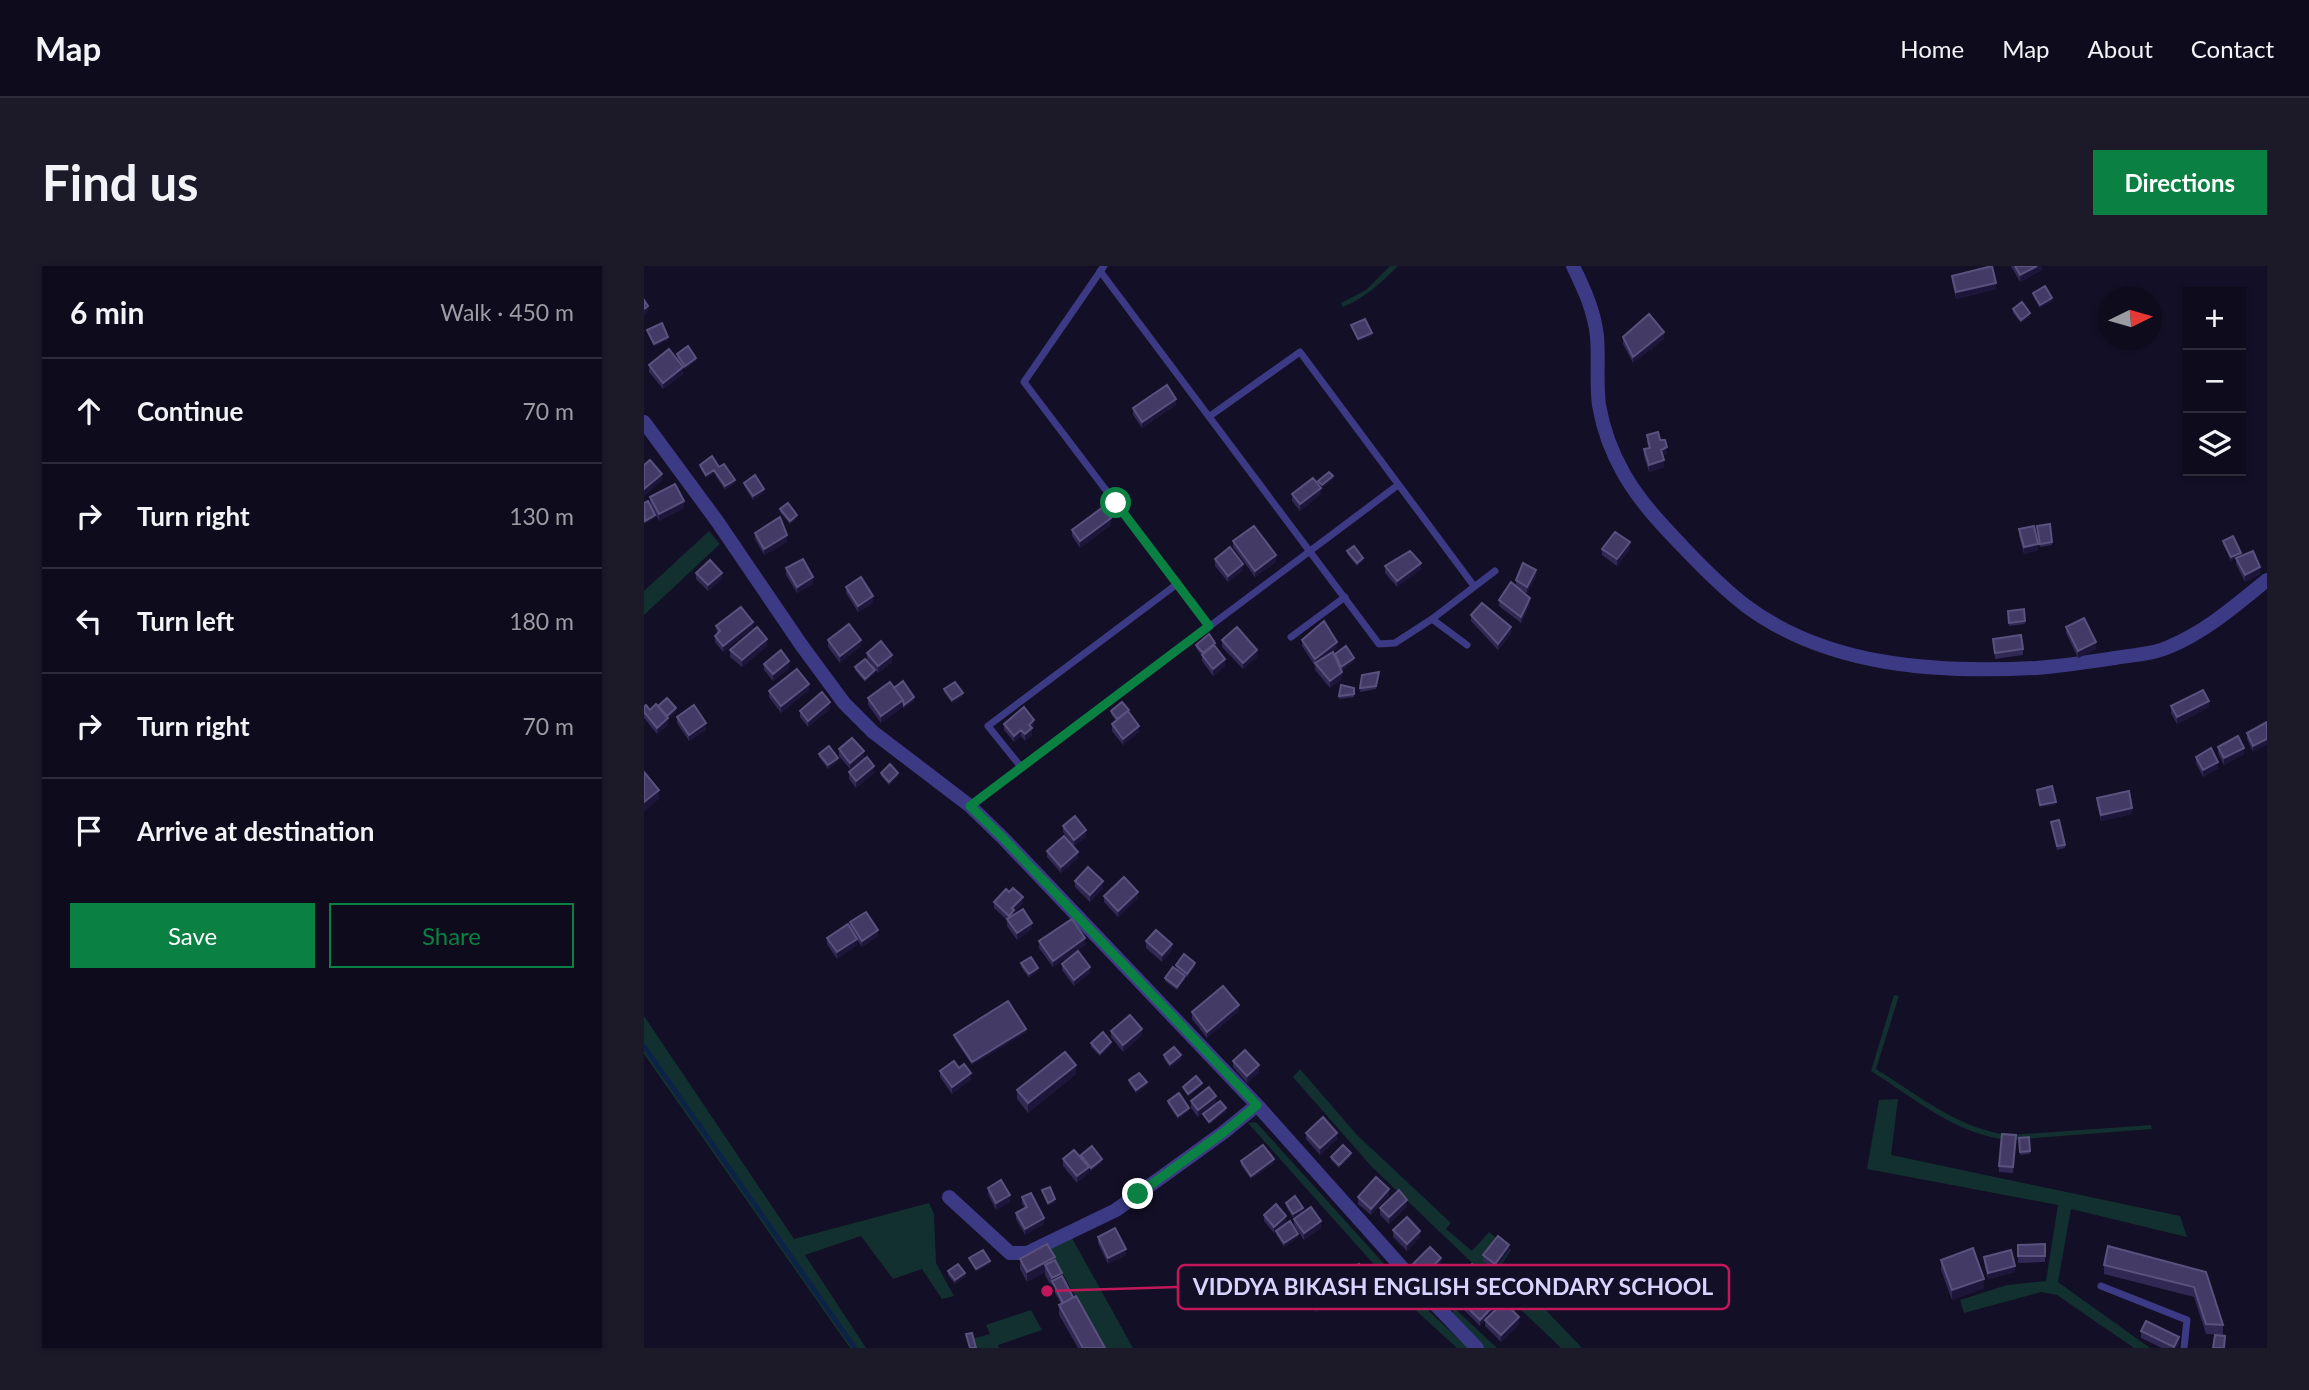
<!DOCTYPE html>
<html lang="en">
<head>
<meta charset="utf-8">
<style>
  :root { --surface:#0e0b1c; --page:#1c1929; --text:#f1f3f6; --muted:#9b9ba3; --line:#2e2b3b; --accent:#0b8043 }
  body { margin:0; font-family:Lato,sans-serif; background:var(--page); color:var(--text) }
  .controls { position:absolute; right:21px; top:21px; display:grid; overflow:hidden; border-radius:0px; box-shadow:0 2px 5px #0004 }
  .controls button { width:63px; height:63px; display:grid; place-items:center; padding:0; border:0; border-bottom:2px solid var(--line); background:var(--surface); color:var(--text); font:35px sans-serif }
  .compass { position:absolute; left:1455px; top:21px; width:63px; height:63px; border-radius:50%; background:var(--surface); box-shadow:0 2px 5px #0004; rotate:85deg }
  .stop { position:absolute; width:21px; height:21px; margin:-16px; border:5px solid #0b8043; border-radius:50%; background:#fff }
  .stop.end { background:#0b8043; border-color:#fff; box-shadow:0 2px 7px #0008 }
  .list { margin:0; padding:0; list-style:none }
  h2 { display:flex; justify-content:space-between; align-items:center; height:91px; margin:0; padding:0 28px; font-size:30px }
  h2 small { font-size:23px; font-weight:400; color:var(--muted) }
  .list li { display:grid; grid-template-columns:46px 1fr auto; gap:21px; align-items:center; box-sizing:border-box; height:105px; padding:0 28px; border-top:2px solid var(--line) }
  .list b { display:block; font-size:26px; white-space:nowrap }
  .list em { font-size:23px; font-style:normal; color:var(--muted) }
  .actions { display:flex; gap:14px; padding:21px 28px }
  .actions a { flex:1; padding:16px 0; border:2px solid var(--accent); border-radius:0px; text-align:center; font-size:24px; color:var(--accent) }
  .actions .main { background:var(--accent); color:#fff }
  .icon { flex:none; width:38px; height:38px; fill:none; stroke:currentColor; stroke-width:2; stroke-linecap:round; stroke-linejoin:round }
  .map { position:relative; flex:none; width:1623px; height:1082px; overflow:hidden; border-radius:0px }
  header { display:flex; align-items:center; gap:42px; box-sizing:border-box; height:98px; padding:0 35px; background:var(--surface); border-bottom:2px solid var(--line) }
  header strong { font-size:33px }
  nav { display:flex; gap:38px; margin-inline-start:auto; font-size:24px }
  .intro { display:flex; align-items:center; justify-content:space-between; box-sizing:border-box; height:168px; padding:0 42px }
  h1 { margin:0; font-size:49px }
  .button { padding:18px 32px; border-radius:0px; background:var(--accent); color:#fff; font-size:24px; font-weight:700 }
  main { display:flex; gap:42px; padding:0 42px }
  aside { flex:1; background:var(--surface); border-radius:0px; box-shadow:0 2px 5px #0004 }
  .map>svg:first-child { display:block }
  .grass { fill:#12302f }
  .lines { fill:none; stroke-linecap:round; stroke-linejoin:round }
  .stream { stroke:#0c2248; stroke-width:4.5 }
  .service { stroke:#3d3a85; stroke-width:7 }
  .minor { stroke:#3d3a85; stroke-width:14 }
  .wall { fill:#312854 }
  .shaded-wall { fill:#1d163a }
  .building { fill:#433a66; stroke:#5a527e; stroke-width:2 }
  .route { stroke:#0b8043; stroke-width:9 }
  .leader { fill:none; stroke:#c2185b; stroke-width:2.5 }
  .callout-dot { fill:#c2185b; stroke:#130f26; stroke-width:2.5 }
  .callout { fill:#130f26; stroke:#c2185b; stroke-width:2.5 }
  .callout-label { font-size:23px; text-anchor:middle; font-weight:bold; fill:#d9d4ff }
</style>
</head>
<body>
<header>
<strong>Map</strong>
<nav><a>Home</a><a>Map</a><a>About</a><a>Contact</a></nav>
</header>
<div class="intro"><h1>Find us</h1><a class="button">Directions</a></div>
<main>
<aside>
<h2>6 min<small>Walk · 450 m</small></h2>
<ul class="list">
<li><svg class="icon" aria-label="ahead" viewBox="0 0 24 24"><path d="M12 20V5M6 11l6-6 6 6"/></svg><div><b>Continue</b></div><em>70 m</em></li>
<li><svg class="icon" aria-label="right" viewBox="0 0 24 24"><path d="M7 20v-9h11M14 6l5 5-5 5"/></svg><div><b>Turn right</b></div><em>130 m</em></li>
<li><svg class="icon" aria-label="left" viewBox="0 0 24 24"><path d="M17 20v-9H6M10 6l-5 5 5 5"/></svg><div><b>Turn left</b></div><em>180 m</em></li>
<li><svg class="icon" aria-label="right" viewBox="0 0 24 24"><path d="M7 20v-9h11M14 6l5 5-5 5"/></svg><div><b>Turn right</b></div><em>70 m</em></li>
<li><svg class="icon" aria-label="arrive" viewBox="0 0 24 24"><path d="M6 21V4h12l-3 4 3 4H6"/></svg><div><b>Arrive at destination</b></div></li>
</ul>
<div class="actions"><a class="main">Save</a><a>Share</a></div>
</aside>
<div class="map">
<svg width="1623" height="1082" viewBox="0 0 1623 1082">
  <rect width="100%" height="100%" fill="#130f26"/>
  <path class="grass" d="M746 0H754C737 17 721 32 699 41L697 37 722 24Z
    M65 265 76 278 0 349V325Z
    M1250 729 1255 730 1232 803C1274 829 1316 864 1366 869L1507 859 1508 863 1367 874C1315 871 1270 832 1227 805Z
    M0 750 150 973 285 937 290 948 292 997 310 1030 298 1033 278 1003 249 1013 217 970 161 989 222 1082H206L0 788Z
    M656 803 713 869 807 957 802 963 828 985 845 966 867 984 854 1004 900 1042 938 1082H917L727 900 649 811Z
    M1254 833 1247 889 1536 950 1543 971 1427 943 1414 1016 1506 1082H1490L1413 1029 1397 1026 1320 1047 1316 1034 1363 1019 1402 1015 1414 939 1223 903 1235 834Z
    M612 856 770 1031 824 1082H813L766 1039 604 857Z
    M428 972 489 1082H461L405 984Z
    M809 1041 853 1082H841L809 1051Z
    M387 1044 398 1064 354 1079 355 1082H330L328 1073 346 1068 342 1059Z"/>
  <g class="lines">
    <path class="stream" d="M0 780 211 1082"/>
    <path class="service" d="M460 0 380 116 565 360
      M456 5 735 378 751 377 788 353 851 305
      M566 150 656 86 830 320
      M788 353 823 379
      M647 371 701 331
      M377 501 344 460 533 318
      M326 540 754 219
      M1457 1020 1543 1054 1540 1082"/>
    <path class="minor" d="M929 0C940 23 950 44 953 70 955 92 952 116 955 139 959 163 968 187 980 208 996 236 1018 259 1040 282 1059 302 1080 323 1102 340 1184 401 1293 407 1392 402 1418 400 1444 396 1471 392 1490 389 1510 388 1527 380 1563 365 1593 338 1623 314
      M0 156 73 255 158 380 200 437 229 466 326 540 359 572 613 839 787 1034 833 1082
      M305 931 366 987H383L472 944 580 866 613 839"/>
  </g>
  <path class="wall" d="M1367 0H1398V4L1376 16Z
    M1308 10 1352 23 1312 33 1308 16Z
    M1389 27 1408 35 1396 42 1389 30Z
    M1369 43 1386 50 1377 57 1369 47Z
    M979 71 1020 73 989 97 979 78Z
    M33 88 52 95 41 103 33 92Z
    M5 99 39 108 19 123 5 106Z
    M532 139 498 162 489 149V142Z
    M1003 169 1016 174 1023 188 1019 189 1020 201 1005 206 1000 190V183L1005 182 1003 176Z
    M56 199 75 201 91 217 81 224 70 207 62 212 56 202Z
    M100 217 120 226 109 234 100 220Z
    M648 228H677L656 245 648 235Z
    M6 231 40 242 15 255 6 238Z
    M136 243 153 252 146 258 136 246Z
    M467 259 436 282 428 270V264Z
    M1375 263 1394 284 1380 288 1375 270Z
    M1393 263 1408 276V279L1396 281Z
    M111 267 143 276 120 289 111 273Z
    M589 275 632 296 611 311 589 281Z
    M1579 275 1597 290 1616 308 1601 316 1592 298V292L1587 295 1579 278Z
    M958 283H986L973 300 958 289Z
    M703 285 719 295 713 300 703 288Z
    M571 293 599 304 584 316 571 300Z
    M741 300 777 303 753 321 741 307Z
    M142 302 169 318 153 327 142 309Z
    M52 307 78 313 64 325 52 313Z
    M892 310 883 327 873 321 886 338 877 357 855 340V334L872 320V314Z
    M202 321 229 337 214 346 202 327Z
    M1380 343 1381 358 1365 360 1364 345Z
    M827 349 867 368 854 384 827 355Z
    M72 360 109 362 79 386 71 376V370L73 368Z
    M1422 361 1452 383 1434 392 1422 367Z
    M1349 373 1379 383V389L1351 393Z
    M184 374 217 380 196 397 184 381Z
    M578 374 613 391 599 403 578 381Z
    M658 374 693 382 683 390 691 388 710 395 698 404V413L686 422 671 404V400L658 380Z
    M552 379 571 381 581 400 569 410 558 395V390L552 382Z
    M123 380 98 401 86 391V384Z
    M223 387 248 396 234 407 223 393Z
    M120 398 145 402 129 415 120 404Z
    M211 401 231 407 221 416 211 404Z
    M718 409H735L732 423 716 426Z
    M250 422 270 435 260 442 259 441 237 457 224 439V432Z
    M710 422V431L695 433V430Z
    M300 423 319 430 308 437 300 426Z
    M165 424 137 447 125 431V425Z
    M14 440 32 446 24 452V459L13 468 0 452V441L6 444Z
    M1527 440 1565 441 1533 458 1527 447Z
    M186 443 164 461 156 451V445Z
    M467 445 485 446 495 466 479 479 468 465V458L472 455 467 448Z
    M33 451 62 464 45 475 33 457Z
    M1623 456 1609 486 1603 473V467Z
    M360 458 390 460 388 462V469L381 475 377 470 370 476 360 464Z
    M1574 481 1600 488 1580 499 1574 487Z
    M195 483 220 492 206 503 195 490Z
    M175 488 194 495 184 503 175 491Z
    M1552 491 1574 502 1559 511 1552 497Z
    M205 506 230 507 212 522 205 513Z
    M237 507 254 510 245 519 237 510Z
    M1453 532 1488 548 1457 555 1453 539Z
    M1407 556 1421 579V582L1413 584Z
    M419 560 442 571 430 580 419 566Z
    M403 585 434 592 417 607 403 591Z
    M431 615 459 622 446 636 431 621Z
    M460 630 494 632 474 651 460 636Z
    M350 636 379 637 370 646V648L388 663 373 674 363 660V654L350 642Z
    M206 656 234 670 218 681 213 674V679L193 693 183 678V672L206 661Z
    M395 675 441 679 409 701 395 682Z
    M502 675 528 684 518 696 502 682Z
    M377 697 394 705 385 712 377 701Z
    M418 698 446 707 430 720 418 704Z
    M532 699 551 700 543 711 532 702Z
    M521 712 541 713 533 724 521 715Z
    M595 745 563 772 548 753V746Z
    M467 765 498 769 479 786 467 771Z
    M382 766 328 799 310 772V769Z
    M447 777 467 779 456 790 447 781Z
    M520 789 537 793 526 801 520 793Z
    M589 795 615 806 603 817 589 801Z
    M315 802 327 813 308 828 296 811V805Z
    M432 808 384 847 373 833V824Z
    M485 814 503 819 492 827 485 817Z
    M524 835 545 845 534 853 524 838Z
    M547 835 572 837 554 851 547 842Z
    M662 867 693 873 676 889 662 873Z
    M1385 871 1386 888 1376 889 1375 872Z
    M1372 875 1369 907 1355 906V900Z
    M437 889 458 896 447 905 445 902V907L433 917 419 900V893L437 891Z
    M707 890 695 902 687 894V891Z
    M597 895 630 897 607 913 597 899Z
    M344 922 366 936 352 944 344 928Z
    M745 929 727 949 714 938V931Z
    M378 931 400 958 381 969 372 953V947L381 942 378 938Z
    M642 937 659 945 649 952 642 940Z
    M763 940 745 958 736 949V942Z
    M620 949 642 957 635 963 654 971 640 981 632 968V966L630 967 620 955Z
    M650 953 677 962 660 974 650 959Z
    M749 964 776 971 763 985 749 971Z
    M454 971 482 989 464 998 454 977Z
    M1401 978V996L1374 997V979Z
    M865 985 851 1004 839 995V989Z
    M1340 991 1371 1006 1344 1013 1340 997Z
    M376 993 411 994 429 1031 461 1082H434L415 1049V1039L417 1038 401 1009V1006L383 1016 376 1003Z
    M1297 994 1340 1022 1308 1034 1297 1004Z
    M797 996 780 1012 769 1001V998Z
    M1460 999 1562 1006 1579 1059V1069L1562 1068 1550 1031 1460 1008Z
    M304 1005 321 1011 311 1018 304 1009Z
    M815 1012 838 1015 820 1034 813 1028V1021L815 1019Z
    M687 1014 723 1019 695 1036 687 1021Z
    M665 1028 683 1040 672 1046 665 1031Z
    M819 1037 856 1039 875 1058 857 1076 841 1060V1054L836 1060 819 1043Z
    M1497 1065 1535 1077 1533 1082H1518L1497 1072Z"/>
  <path class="shaded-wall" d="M1393 0H1398V4L1376 16V9Z
    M1352 17V23L1312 33V26Z
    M1408 32V35L1396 42V39Z
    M4 40V46L0 50V43Z
    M1386 47V50L1377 57V54Z
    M1020 66V73L989 97V91Z
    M728 67V70L714 76V73Z
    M24 71V74L10 81V78Z
    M52 92V95L41 103V100Z
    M39 101V108L19 123V117Z
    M532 133V139L498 162V156Z
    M1023 181V188L1017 190V184Z
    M1020 194V201L1005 206V199Z
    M70 204V207L62 212V209Z
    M18 208V215L0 230V223Z
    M689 210V214L678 222V219Z
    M91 214V217L81 224V220Z
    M677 222V228L656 245V238Z
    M120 223V226L109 234V230Z
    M40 235V242L15 255V248Z
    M11 249V252L1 258V255Z
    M153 249V252L146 258V255Z
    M467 252V259L436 282V275Z
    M143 269V276L120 289V283Z
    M986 276V283L973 300V293Z
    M1394 278V284L1380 288V281Z
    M1597 287V290L1587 295V291Z
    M632 289V296L611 311V305Z
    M719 292V295L713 300V297Z
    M777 297V303L753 321V315Z
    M599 298V304L584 316V310Z
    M1616 301V308L1601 316V309Z
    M892 304V310L883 327V321Z
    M78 307V313L64 325V319Z
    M169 311V318L153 327V321Z
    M229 330V337L214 346V340Z
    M886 332V338L877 357V351Z
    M109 356V362L79 386V380Z
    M867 361V368L854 384V378Z
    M123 373V380L98 401V394Z
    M217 374V380L196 397V390Z
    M693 376V382L672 399 671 397V400V393Z
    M1452 376V383L1434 392V385Z
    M613 384V391L599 403V397Z
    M248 389V396L234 407V400Z
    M710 392V395L697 404V401Z
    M581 393V400L569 410V403Z
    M145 395V402L129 415V408Z
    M231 404V407L221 416V413Z
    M698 406V413L686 422V415Z
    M165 418V424L137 447V440Z
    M319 427V430L308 437V434Z
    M270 431V435L260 442V439Z
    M259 434V441L237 457V450Z
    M1565 435V441L1533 458V451Z
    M186 436V443L164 461V455Z
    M32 442V446L21 455V452Z
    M24 452V459L13 468V462Z
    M390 454V460L388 462V469L381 475V468L385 459Z
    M62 457V464L45 475V469Z
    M495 460V466L479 479V473Z
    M377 464V470L370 476V470Z
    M1623 473V479L1609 486V480Z
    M1600 482V488L1580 499V492Z
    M220 485V492L206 503V497Z
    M194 492V495L184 503V499Z
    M1574 496V502L1559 511V504Z
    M230 500V507L212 522V515Z
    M254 507V510L245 519V516Z
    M15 524V533L0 546V536Z
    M1412 536V539L1396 542V539Z
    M1488 542V548L1457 555V549Z
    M442 564V571L430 580V574Z
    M434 586V592L417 607V601Z
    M459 615V622L446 636V629Z
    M494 626V632L474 651V645Z
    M379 631V637L370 646V651L365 656V650L368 642Z
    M388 657V663L373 674V667Z
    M234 664V670L218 681V675Z
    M441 672V679L409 701V695Z
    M213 673V679L193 693V686Z
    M528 678V684L518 696V689Z
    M551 697V700L543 711V708Z
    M446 701V707L430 720V714Z
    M394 702V705L385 712V708Z
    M541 710V713L533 724V721Z
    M595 739V745L563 772V766Z
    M382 763V766L328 799V796Z
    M498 763V769L479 786V779Z
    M467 776V779L456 790V787Z
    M537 789V793L526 801V798Z
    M432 799V808L384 847V837Z
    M615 799V806L603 817V810Z
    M327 807V813L308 828V821Z
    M503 816V819L492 827V824Z
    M558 817V820L544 831V828Z
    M572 830V837L554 851V844Z
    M545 842V845L534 853V850Z
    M582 842V846L565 859V856Z
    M693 867V873L676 889V882Z
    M707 887V890L695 902V899Z
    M458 893V896L447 905V902Z
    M630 893V897L607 913V910Z
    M445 901V907L433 917V910Z
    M745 923V929L727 949V943Z
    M366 929V936L352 944V937Z
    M411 933V937L404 940V937Z
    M763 934V940L745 958V951Z
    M659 942V945L649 952V948Z
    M642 950V957L630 967V961Z
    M400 952V958L381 969V963Z
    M677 955V962L660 974V967Z
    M776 965V971L763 985V978Z
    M654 968V971L640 981V977Z
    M865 979V985L851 1004V998Z
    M482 983V989L464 998V992Z
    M411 991V1001L401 999V1006L383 1016V1006Z
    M797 992V996L780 1012V1009Z
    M346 995V998L332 1006V1003Z
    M1371 1000V1006L1344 1013V1007Z
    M321 1007V1011L311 1018V1014Z
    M418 1007V1016L408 1015V1012Z
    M838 1009V1015L820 1034V1028Z
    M723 1013V1019L695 1036V1029Z
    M1340 1013V1022L1308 1034V1024Z
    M733 1031V1034L724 1039V1035Z
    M856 1033V1040L836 1060V1054Z
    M683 1037V1040L672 1046V1043Z
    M875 1051V1058L857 1076V1069Z
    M1535 1071V1077L1533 1082H1530Z"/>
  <path class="building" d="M1348 0 1352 17 1312 26 1308 10Z
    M1371 0H1393L1376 9Z
    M1401 20 1408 32 1396 39 1389 27Z
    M0 34 4 40 0 43Z
    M1378 36 1386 47 1377 54 1369 43Z
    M1005 48 1020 66 989 91 979 71Z
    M721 53 728 67 714 73 707 59Z
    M18 57 24 71 10 78 3 64Z
    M44 80 52 92 41 100 33 88Z
    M25 83 39 101 19 117 5 99Z
    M523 119 532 133 498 156 489 142Z
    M1014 166 1016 174H1021L1023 181 1017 184 1020 194 1005 199 1000 183 1006 182 1003 169Z
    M68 190 75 201 80 198 91 214 81 220 70 204 62 209 56 199Z
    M6 194 18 208 0 223V199Z
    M685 206 689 210 678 219 674 215Z
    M111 209 120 223 109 230 100 217Z
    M669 212 677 222 656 238 648 228Z
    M31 218 40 235 15 248 6 231Z
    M4 235 11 249 1 255 0 237Z
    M144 237 153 249 146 255 136 243Z
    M459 241 467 252 436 275 428 264Z
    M136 251 143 269 120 283 111 267Z
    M1406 258 1408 276 1396 278 1393 260Z
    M610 260 632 289 611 305 589 275Z
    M1390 260 1394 278 1380 281 1375 263Z
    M971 266 986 276 973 293 958 283Z
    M1589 270 1597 287 1587 291 1579 275Z
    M710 280 719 292 713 297 703 285Z
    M586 281 599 298 584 310 571 293Z
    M766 285 777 297 753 315 741 300Z
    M1609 285 1616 301 1601 309 1592 292Z
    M159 293 169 311 153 321 142 302Z
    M66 294 78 307 64 319 52 307Z
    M879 297 892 304 883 321 872 314Z
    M217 311 229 330 214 340 202 321Z
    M867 316 886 332 877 351 855 334Z
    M838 337 867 361 854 378 827 349Z
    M97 341 109 356 79 380 71 370 76 365 72 360Z
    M1380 343 1381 355 1365 357 1364 345Z
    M1440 352 1452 376 1434 385 1422 361Z
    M680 355 693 376 671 393 658 374Z
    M205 358 217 374 196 390 184 374Z
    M113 361 123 373 98 394 86 384Z
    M593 361 613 384 599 397 578 374Z
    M565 368 571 377 559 387 552 379Z
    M1377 369 1379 383 1351 387 1349 373Z
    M237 375 248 389 234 400 223 387Z
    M570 379 581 393 569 403 558 389Z
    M702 380 710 392 697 401 691 388Z
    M137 384 145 395 129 408 120 398Z
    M689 386 698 406 686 415 671 397Z
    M221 393 231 404 221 413 211 401Z
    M153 403 165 418 137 440 125 425Z
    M735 406 732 420 716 422 718 409Z
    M259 415 270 431 260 439 259 434 250 422Z
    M246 416 259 434 237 450 224 432Z
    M311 416 319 427 308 434 300 423Z
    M697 419 710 422V428L695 430Z
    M1559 424 1565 435 1533 451 1527 440Z
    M178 426 186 436 164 455 156 445Z
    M23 432 32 442 23 450 14 440Z
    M478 436 485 444 473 453 467 445Z
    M12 438 24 452 13 462 0 446V441L2 439 6 444Z
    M50 439 62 457 45 469 33 451Z
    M380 441 390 454 385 459 388 462 381 468 377 464 370 470 360 458Z
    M484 445 495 460 479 473 468 458Z
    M1623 456V473L1609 480 1603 467Z
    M1594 470 1600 482 1580 492 1574 481Z
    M208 472 220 485 206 497 195 483Z
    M185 480 194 492 184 499 175 488Z
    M1567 482 1574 496 1559 504 1552 491Z
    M223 491 230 500 212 515 205 506Z
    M246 498 254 507 245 516 237 507Z
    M0 506 15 524 0 536Z
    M1408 520 1412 536 1396 539 1393 524Z
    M1485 525 1488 542 1457 549 1453 532Z
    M431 550 442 564 430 574 419 560Z
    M1415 554 1421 579 1413 580 1407 556Z
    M420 570 434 586 417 601 403 585Z
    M444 601 459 615 446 629 431 615Z
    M480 611 494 626 474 645 460 630Z
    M369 622 379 631 368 642 370 644 365 650 350 636 362 623 365 626Z
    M379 643 388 657 373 667 363 653Z
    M222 646 234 664 218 675 206 656Z
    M428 653 441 672 409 695 395 675Z
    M204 658 213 673 193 686 183 672Z
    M512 664 528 678 518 689 502 675Z
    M434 685 446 701 430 714 418 698Z
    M540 688 551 697 543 708 532 699Z
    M387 691 394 702 385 708 377 697Z
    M529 701 541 710 533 721 521 712Z
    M579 720 595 739 563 766 548 746Z
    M364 735 382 763 328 796 310 769Z
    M486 749 498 763 479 779 467 765Z
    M459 766 467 776 456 787 447 777Z
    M530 781 537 789 526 798 520 789Z
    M601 784 615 799 603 810 589 795Z
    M421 786 432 799 384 837 373 824Z
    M310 795 315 802 320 798 327 807 308 821 296 805Z
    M495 807 503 816 492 824 485 814Z
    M552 810 558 817 544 828 539 821Z
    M565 821 572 830 554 844 547 835Z
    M535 827 545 842 534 850 524 835Z
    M576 835 582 842 565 856 559 848Z
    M679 851 693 867 676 882 662 867Z
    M1358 868 1372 869 1369 901 1355 900Z
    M1385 871 1386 885 1376 886 1375 872Z
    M619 879 630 893 607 910 597 895Z
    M699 879 707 887 695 899 687 891Z
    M448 880 458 893 447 902 437 889Z
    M430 884 445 901 433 910 419 893Z
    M732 911 745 923 727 943 714 931Z
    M357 914 366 929 352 937 344 922Z
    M406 921 411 933 404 937 398 924Z
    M755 924 763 934 745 951 736 942Z
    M387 927 400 952 381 963 372 947 383 941 378 931Z
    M651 930 659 942 649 948 642 937Z
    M632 938 642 950 630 961 620 949Z
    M667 941 677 955 660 967 650 953Z
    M763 951 776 965 763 978 749 964Z
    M646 955 654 968 640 977 632 965Z
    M471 962 482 983 464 992 454 971Z
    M854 970 865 979 851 998 839 989Z
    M403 978 411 991 383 1006 376 993Z
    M1401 978V990H1374V979Z
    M1464 980 1562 1006 1579 1059 1562 1058 1550 1021 1460 999Z
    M786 981 797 992 780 1009 769 998Z
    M1329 982 1340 1013 1308 1024 1297 994Z
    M339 984 346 995 332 1003 325 992Z
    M1367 984 1371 1000 1344 1007 1340 991Z
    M411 994 418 1007 408 1012 401 999Z
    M314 998 321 1007 311 1014 304 1005Z
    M715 998 723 1013 695 1029 687 1014Z
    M828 998 838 1009 820 1028 813 1021 819 1016 815 1012Z
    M418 1010 429 1031 419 1037 408 1015Z
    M839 1017 856 1033 836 1054 819 1037Z
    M676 1023 683 1037 672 1043 665 1028Z
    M432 1030 461 1082H439L415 1039Z
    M860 1036 875 1051 857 1069 841 1054Z
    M1502 1055 1535 1071 1530 1081 1497 1065Z
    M328 1067 332 1082H326L322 1068Z
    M1571 1069 1581 1070 1580 1082H1569Z"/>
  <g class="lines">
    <path class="route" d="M472 237 565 360 326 540 359 572 613 839 580 866 494 928"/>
  </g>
  <path class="leader" d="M403 1025L534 1021"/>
  <circle class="callout-dot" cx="403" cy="1025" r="7"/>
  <rect class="callout" x="534" y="999" width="551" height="44" rx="7"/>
  <g class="callout-label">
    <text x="809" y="1029">VIDDYA BIKASH ENGLISH SECONDARY SCHOOL</text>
  </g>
</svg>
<div class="controls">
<button>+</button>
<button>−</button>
<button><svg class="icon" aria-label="layers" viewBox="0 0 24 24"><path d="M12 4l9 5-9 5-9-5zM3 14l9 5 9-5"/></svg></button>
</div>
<svg class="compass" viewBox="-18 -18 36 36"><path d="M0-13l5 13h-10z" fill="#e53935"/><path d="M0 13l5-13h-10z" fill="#9b9ba3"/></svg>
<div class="stop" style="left:472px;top:237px"></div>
<div class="stop end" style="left:494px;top:928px"></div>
</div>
</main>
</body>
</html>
